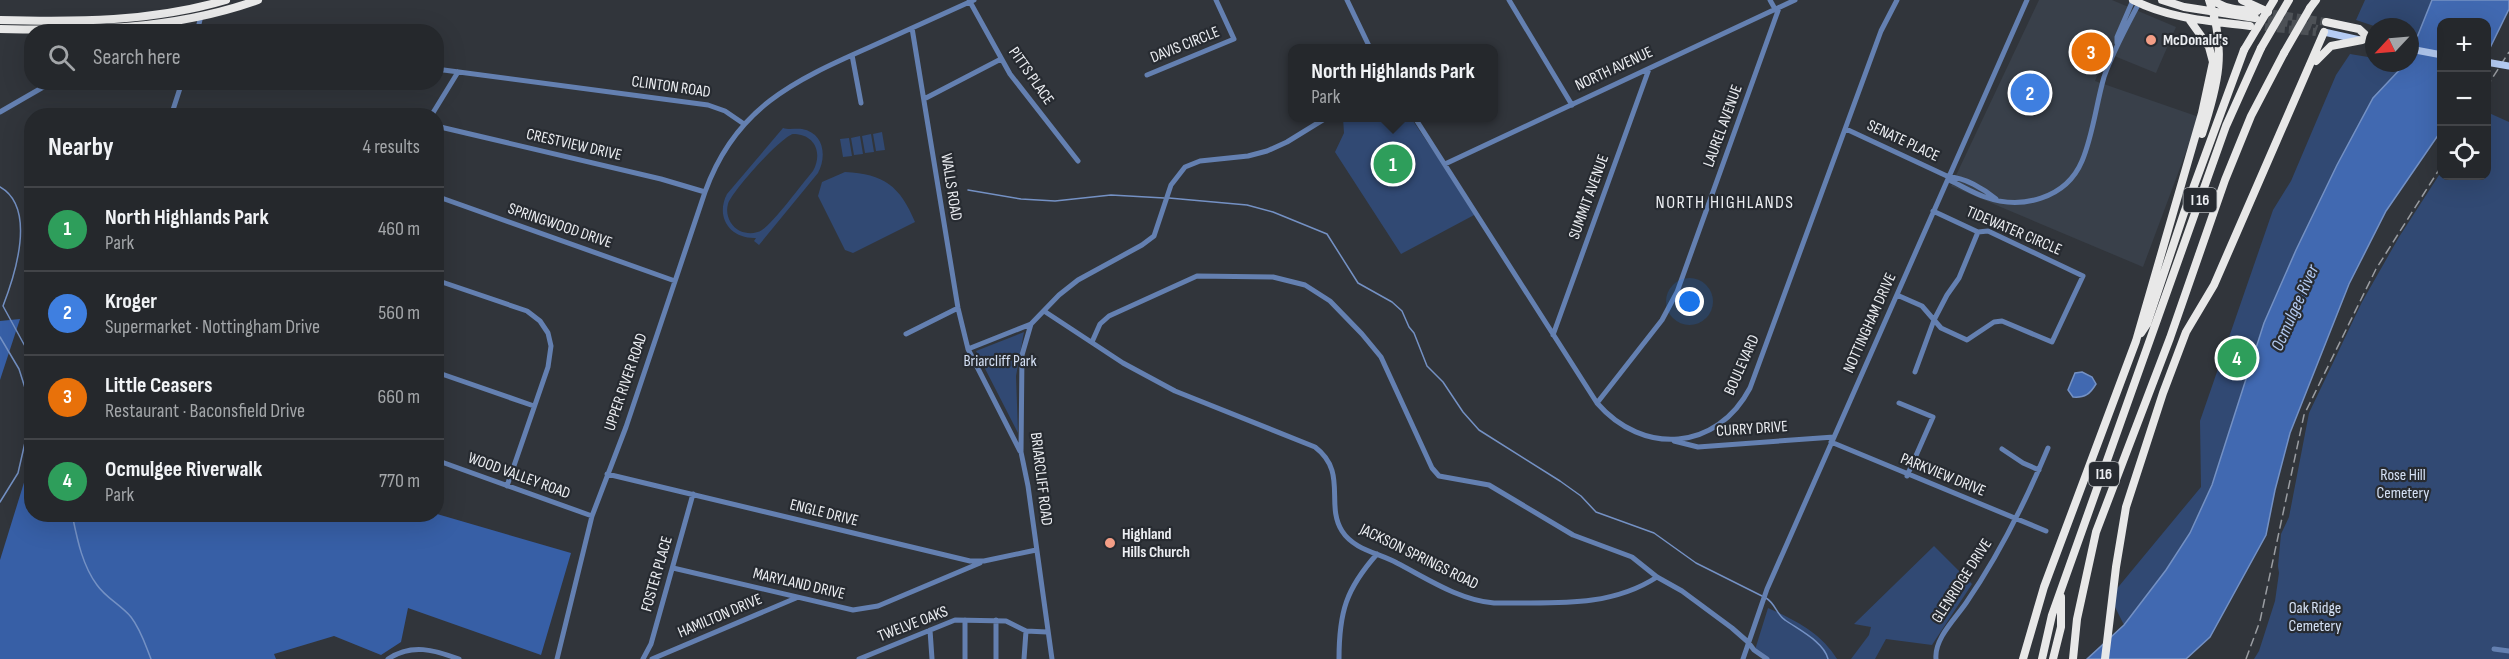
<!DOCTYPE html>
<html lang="en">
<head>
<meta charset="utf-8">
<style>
  :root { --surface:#25282c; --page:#2d3034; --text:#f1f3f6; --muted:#a3a6a9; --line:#424448; --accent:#f49e86 }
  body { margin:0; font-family:"Sofia Sans Condensed",sans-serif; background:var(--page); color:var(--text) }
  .controls { position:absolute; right:18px; top:18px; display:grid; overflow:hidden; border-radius:12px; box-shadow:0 6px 24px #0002 }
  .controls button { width:54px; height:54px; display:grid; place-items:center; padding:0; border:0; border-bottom:2px solid var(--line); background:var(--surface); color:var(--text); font:30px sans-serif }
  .compass { position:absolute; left:2365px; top:18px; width:54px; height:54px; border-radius:50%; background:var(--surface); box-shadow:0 6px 24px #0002; rotate:244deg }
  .you { position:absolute; left:1690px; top:302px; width:21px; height:21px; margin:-15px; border:4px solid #fff; border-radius:50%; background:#1a73e8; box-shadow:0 0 0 9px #1a73e833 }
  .badge { display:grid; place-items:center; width:39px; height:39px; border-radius:50%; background:var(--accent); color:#fff; font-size:20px; font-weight:700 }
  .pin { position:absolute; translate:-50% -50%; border:3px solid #fff; box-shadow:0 2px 6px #0006 }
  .popup { position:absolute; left:1288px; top:44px; width:210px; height:78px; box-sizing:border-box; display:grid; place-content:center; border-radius:12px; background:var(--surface); filter:drop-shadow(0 2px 4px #0005); font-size:20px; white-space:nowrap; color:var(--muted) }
  .popup b { font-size:22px; color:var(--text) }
  .popup::after { content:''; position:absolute; left:50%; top:100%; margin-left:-12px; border:12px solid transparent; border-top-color:var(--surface) }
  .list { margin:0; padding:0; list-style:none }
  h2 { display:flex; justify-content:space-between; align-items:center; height:78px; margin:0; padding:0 24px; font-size:26px }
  h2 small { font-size:20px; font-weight:400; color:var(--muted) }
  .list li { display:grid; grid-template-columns:39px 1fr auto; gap:18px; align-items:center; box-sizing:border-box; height:84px; padding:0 24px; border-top:2px solid var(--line) }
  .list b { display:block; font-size:22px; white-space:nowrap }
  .list p { margin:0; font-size:20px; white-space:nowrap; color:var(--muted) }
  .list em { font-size:20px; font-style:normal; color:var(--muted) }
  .icon { flex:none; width:33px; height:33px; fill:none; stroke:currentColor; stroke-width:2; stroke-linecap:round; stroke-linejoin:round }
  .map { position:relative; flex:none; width:2509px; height:659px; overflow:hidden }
  .search { position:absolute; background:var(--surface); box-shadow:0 6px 24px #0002; left:24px; top:24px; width:420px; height:66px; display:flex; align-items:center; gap:15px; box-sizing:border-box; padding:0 21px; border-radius:24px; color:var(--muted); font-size:22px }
  .panel { position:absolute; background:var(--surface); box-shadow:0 6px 24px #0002; left:24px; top:108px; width:420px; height:414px; border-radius:24px }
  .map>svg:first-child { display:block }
  .built { fill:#39404a }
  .green { fill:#314973; fill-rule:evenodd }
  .forest { fill:#375fa6 }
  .water { fill:#4169b1; stroke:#7491c4; stroke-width:1.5 }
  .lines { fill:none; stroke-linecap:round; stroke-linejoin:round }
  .stream { stroke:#7491c4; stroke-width:1.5 }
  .highway-tunnel { stroke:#4d5156; stroke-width:8; stroke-dasharray:8 4; stroke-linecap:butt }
  .minor { stroke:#6480b1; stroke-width:5 }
  .major { stroke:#b5ccf4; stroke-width:7 }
  .highway { stroke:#e8e8e8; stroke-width:8 }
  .rail { stroke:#9a9da2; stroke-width:1.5; stroke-dasharray:9 4.5; stroke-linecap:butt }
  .major-bridge { stroke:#b5ccf4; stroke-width:7 }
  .highway-bridge { stroke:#e8e8e8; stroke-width:8 }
  .poi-dot { fill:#f49e86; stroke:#272b31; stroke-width:2 }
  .labels { text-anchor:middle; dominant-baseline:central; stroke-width:4.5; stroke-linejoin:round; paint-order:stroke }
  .shield { fill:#272b31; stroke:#b1b4b8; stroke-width:1.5 }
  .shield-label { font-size:15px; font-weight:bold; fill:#eceef2 }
  .poi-label { font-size:16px; font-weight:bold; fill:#eceef2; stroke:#272b31; text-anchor:start }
  .street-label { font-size:16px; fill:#eceef2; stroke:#272b31 }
  .park-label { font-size:16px; fill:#d5e1f5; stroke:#272b31 }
  .neighbourhood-label { font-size:18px; letter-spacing:1.5px; fill:#eceef2; stroke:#272b31 }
  .water-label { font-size:18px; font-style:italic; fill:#b3caf1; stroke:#272b31 }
</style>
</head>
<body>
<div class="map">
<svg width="2509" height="659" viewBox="0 0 2509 659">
  <rect width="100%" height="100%" fill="#31353b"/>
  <path class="built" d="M2039 0H2112L2176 27 2156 73 2107 53 2095 81 2199 117 2143 267 1951 186Z"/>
  <path class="green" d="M2365 0H2432L2419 36 2410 35V27H2377L2356 20Z
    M2350 54 2374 58V63L2406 64 2373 98 2296 250 2264 323 2212 485 2190 533 2166 570 2124 625 2110 597 2201 487 2200 421 2273 210 2291 181 2336 75Z
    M2489 113 2509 122V659H2254L2259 651 2275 601 2279 573 2278 566 2281 534 2289 517 2309 413 2362 302 2399 237 2441 172 2442 176H2486V116Z
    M1343 118H1411L1476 214 1401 254 1335 152 1344 133Z
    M783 128C789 130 796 128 802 129 824 133 827 156 818 173L759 245 754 241 756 238C730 239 715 217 727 194ZM793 134C815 134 823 153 813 171 802 184 774 222 762 230 756 234 747 234 740 231 730 226 725 214 728 204 732 191 781 137 793 134Z
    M882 132 885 150 876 151 873 134Z
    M871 134 874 152 865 153 862 136Z
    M860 136 863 154 854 155 851 138Z
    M849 138 852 156 843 157 840 139Z
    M845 172C884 174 900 186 915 222L853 253 845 250 818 196 822 182Z
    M1024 332 1016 376 1018 433 976 351Z
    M1934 546 1972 584 1932 645 1886 639 1875 659H1851L1869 635 1871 627 1854 624Z
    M1768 608C1795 620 1821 633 1837 659H1770L1754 653Z"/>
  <path class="forest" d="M20 319 0 380V321Z
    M31 460 32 514H437L571 553 541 655 408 608 401 642 381 655 334 636 274 654 276 659H0V560Z"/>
  <path class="water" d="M2432 0H2509V9L2487 54 2486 22H2442L2441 131 2386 211 2349 284 2290 433 2275 490 2266 535 2210 637 2186 659H2087L2124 625 2166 570 2190 533 2212 485 2264 323 2296 250 2337 165 2373 98 2406 63H2410V55Z
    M2082 372 2092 377 2096 384C2090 394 2085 398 2073 397L2068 390 2075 373Z"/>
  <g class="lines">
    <path class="stream" d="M0 187C37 208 15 275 3 306L32 359
      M968 190 1021 199 1055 201 1111 195 1164 198
      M1169 198 1247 205 1273 212 1327 234 1358 283 1392 302 1402 311 1409 327 1414 333 1427 366 1443 382 1463 412 1479 430 1560 481 1581 496 1596 512 1654 533 1696 563 1762 596
      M0 337 19 369 32 410
      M0 502 18 473 32 412
      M72 514C77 538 82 565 97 585 106 598 121 605 131 617 141 630 145 644 151 659
      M1766 598C1775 603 1777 615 1785 620 1799 630 1824 642 1828 659"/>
    <path class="highway-tunnel" d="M2261 12 2326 22
      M2256 18 2309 26 2317 29
      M2253 26 2316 32"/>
    <path class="minor" d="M969 0 1010 74 1078 161
      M1347 0 1370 48
      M1509 0 1572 105
      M1770 0 1775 9
      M912 28 958 308 968 349 1020 451
      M197 32 201 16
      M2117 43V37L2133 0
      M852 55 861 103
      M436 69 708 105 725 111 744 124
      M1147 75 1234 39 1216 0
      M924 99 1001 59
      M0 112 52 82
      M171 116 182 82
      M431 116 458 72
      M1415 118 1597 403C1643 456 1717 451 1750 388L1881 31 1897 0
      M436 126 661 179 705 192
      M1846 129 1949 177C1964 177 1984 189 1996 199
      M1445 164 1795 0
      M1949 177 1951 181C1962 186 1973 193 1985 197 2021 210 2066 199 2082 161 2093 135 2096 105 2104 77 2113 51 2126 28 2139 3
      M436 196 675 281
      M436 280 527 311 540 321 548 333 551 346 548 367 507 486
      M1897 295 1922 306 1941 328 1967 340 1994 322 2002 321 2052 342 2083 276 1988 231 1978 232 1933 211
      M1044 311 1123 363 1175 391 1315 447C1348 472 1325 504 1342 531 1354 550 1379 553 1397 563 1428 579 1459 600 1494 603 1550 602 1608 609 1657 577
      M906 334 958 308
      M1553 335 1649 69
      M1092 342 1100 324 1109 316 1197 276 1273 277 1305 285 1330 301 1362 334 1381 357 1432 468 1439 476 1489 485 1573 535 1632 557 1657 577 1682 591 1732 628 1748 642 1754 650 1767 659
      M968 349 1031 324
      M436 372 534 406
      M1915 372 1934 320 1947 295 1959 278 1978 232
      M1597 403 1662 320 1677 292 1779 8
      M1899 403 1933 417 1907 476
      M1674 441 1698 447 1834 437
      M1831 442 2046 531
      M2002 449 2023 463 2039 470
      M436 460 592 516
      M607 474 970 561H984L1036 550
      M673 568 853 610 878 606 980 563
      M965 620V659
      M996 620V659
      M930 630 932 659
      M2494 649 2509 651
      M388 659C412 643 434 650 459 659
      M557 659 592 516 626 427 705 192C735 108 793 81 870 47 905 31 939 16 974 0
      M643 659 651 644 693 494
      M652 659 796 598
      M859 659 955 620 1006 621 1026 631 1047 632
      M1024 659 1026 631
      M1052 659 1028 486 1021 452 1022 355 1031 324 1059 295 1078 280 1142 245 1154 236 1171 185 1185 167 1200 161 1248 156 1267 151 1287 142 1326 118
      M1339 659C1339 612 1346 589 1377 554
      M1743 659 1767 589 2027 0
      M1936 659C1934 639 1955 619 1966 603 1999 555 2025 503 2048 448"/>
    <path class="major" d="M2324 32 2360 40
      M2410 49 2442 55"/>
    <path class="highway" d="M2133 0C2170 19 2209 21 2250 26
      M2162 0 2184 7 2255 18
      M2213 0C2225 10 2242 10 2257 11
      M2242 0 2268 12
      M2310 8 2316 0
      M0 20C76 22 152 22 226 0
      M2326 22 2359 29 2373 42
      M0 29C88 31 174 30 258 0
      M2316 61 2331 46 2362 40
      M2202 134C2218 85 2227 50 2209 0
      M2141 333 2147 324 2184 213 2244 50
      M2023 659 2044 587 2136 341 2202 113 2213 62 2209 47 2189 19
      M2042 659 2052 615 2226 126 2261 48
      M2053 659 2061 627V597
      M2073 659 2077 619 2096 532 2170 338 2225 180 2251 116 2284 53
      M2105 659 2116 567 2126 507 2163 393 2186 332 2214 285 2324 32"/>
    <path class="rail" d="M2486 88 2509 52
      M2246 659 2260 621 2304 415 2376 269 2442 165"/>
    <path class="major-bridge" d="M2486 62 2509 66"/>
    <path class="highway-bridge" d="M2261 48 2289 0
      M2244 50 2274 0
      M2284 53 2310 8"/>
  </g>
  <g class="poi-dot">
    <circle cx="2151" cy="40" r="6"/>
    <circle cx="1110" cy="543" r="6"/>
  </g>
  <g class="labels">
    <g class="shield">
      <rect x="2183.5" y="188" width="33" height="24" rx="4.5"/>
      <rect x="2089" y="462" width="30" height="24" rx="4.5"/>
    </g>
    <g class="shield-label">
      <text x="2200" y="200">I 16</text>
      <text x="2104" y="474">I16</text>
    </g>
    <g class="poi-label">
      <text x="2163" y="40">McDonald's</text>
      <text x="1122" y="534">Highland<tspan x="1122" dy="18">Hills Church</tspan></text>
    </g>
    <g class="street-label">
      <text transform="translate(1185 45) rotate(-22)">DAVIS CIRCLE</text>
      <text transform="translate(1614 69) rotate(-25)">NORTH AVENUE</text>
      <text transform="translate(1031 76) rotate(55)">PITTS PLACE</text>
      <text transform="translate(671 87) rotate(8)">CLINTON ROAD</text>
      <text transform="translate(1723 126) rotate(-70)">LAUREL AVENUE</text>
      <text transform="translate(1903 141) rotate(25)">SENATE PLACE</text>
      <text transform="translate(574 145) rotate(13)">CRESTVIEW DRIVE</text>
      <text transform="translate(951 187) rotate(81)">WALLS ROAD</text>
      <text transform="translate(1589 197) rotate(-70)">SUMMIT AVENUE</text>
      <text transform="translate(560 226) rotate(19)">SPRINGWOOD DRIVE</text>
      <text transform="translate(2014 231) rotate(23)">TIDEWATER CIRCLE</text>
      <text transform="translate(1870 323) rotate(-66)">NOTTINGHAM DRIVE</text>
      <text transform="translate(1742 365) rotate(-66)">BOULEVARD</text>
      <text transform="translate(626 382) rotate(-71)">UPPER RIVER ROAD</text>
      <text transform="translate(1752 429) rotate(-4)">CURRY DRIVE</text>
      <text transform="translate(1943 475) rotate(22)">PARKVIEW DRIVE</text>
      <text transform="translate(519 476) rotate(20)">WOOD VALLEY ROAD</text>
      <text transform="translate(1041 479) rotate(83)">BRIARCLIFF ROAD</text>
      <text transform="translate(824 513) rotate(14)">ENGLE DRIVE</text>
      <text transform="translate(1419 557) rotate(26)">JACKSON SPRINGS ROAD</text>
      <text transform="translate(657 574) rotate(-74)">FOSTER PLACE</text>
      <text transform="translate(1962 581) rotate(-57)">GLENRIDGE DRIVE</text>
      <text transform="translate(799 584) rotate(13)">MARYLAND DRIVE</text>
      <text transform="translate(720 616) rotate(-23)">HAMILTON DRIVE</text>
      <text transform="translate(913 624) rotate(-21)">TWELVE OAKS</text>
    </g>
    <g class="park-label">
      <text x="1000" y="361">Briarcliff Park</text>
      <text x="2403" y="475">Rose Hill<tspan x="2403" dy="18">Cemetery</tspan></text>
      <text x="2315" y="608">Oak Ridge<tspan x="2315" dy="18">Cemetery</tspan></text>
    </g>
    <g class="neighbourhood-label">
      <text x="1725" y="202">NORTH HIGHLANDS</text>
    </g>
    <g class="water-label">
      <text transform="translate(2295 308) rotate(-66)">Ocmulgee River</text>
    </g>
  </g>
</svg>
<div class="controls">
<button>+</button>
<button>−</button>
<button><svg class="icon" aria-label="locate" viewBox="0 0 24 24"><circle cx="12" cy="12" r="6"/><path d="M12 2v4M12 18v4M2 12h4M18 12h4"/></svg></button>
</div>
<svg class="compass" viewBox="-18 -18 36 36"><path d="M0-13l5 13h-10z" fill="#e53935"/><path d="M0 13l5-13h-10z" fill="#a3a6a9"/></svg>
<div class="you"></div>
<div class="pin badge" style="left:1393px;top:164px;background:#2e9e5b">1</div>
<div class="popup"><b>North Highlands Park</b>Park</div>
<div class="pin badge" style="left:2030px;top:93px;background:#3f7fe0">2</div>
<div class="pin badge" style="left:2091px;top:52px;background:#e8710a">3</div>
<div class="pin badge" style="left:2237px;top:358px;background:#2e9e5b">4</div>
<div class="search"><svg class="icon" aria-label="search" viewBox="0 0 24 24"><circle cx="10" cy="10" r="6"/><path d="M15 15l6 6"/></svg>Search here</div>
<section class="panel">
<h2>Nearby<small>4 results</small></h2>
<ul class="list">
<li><span class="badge" style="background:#2e9e5b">1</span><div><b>North Highlands Park</b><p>Park</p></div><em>460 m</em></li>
<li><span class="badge" style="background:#3f7fe0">2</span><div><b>Kroger</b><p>Supermarket · Nottingham Drive</p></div><em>560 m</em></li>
<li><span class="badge" style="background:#e8710a">3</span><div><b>Little Ceasers</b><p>Restaurant · Baconsfield Drive</p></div><em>660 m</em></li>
<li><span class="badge" style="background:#2e9e5b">4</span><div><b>Ocmulgee Riverwalk</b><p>Park</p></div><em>770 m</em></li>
</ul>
</section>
</div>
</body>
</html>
